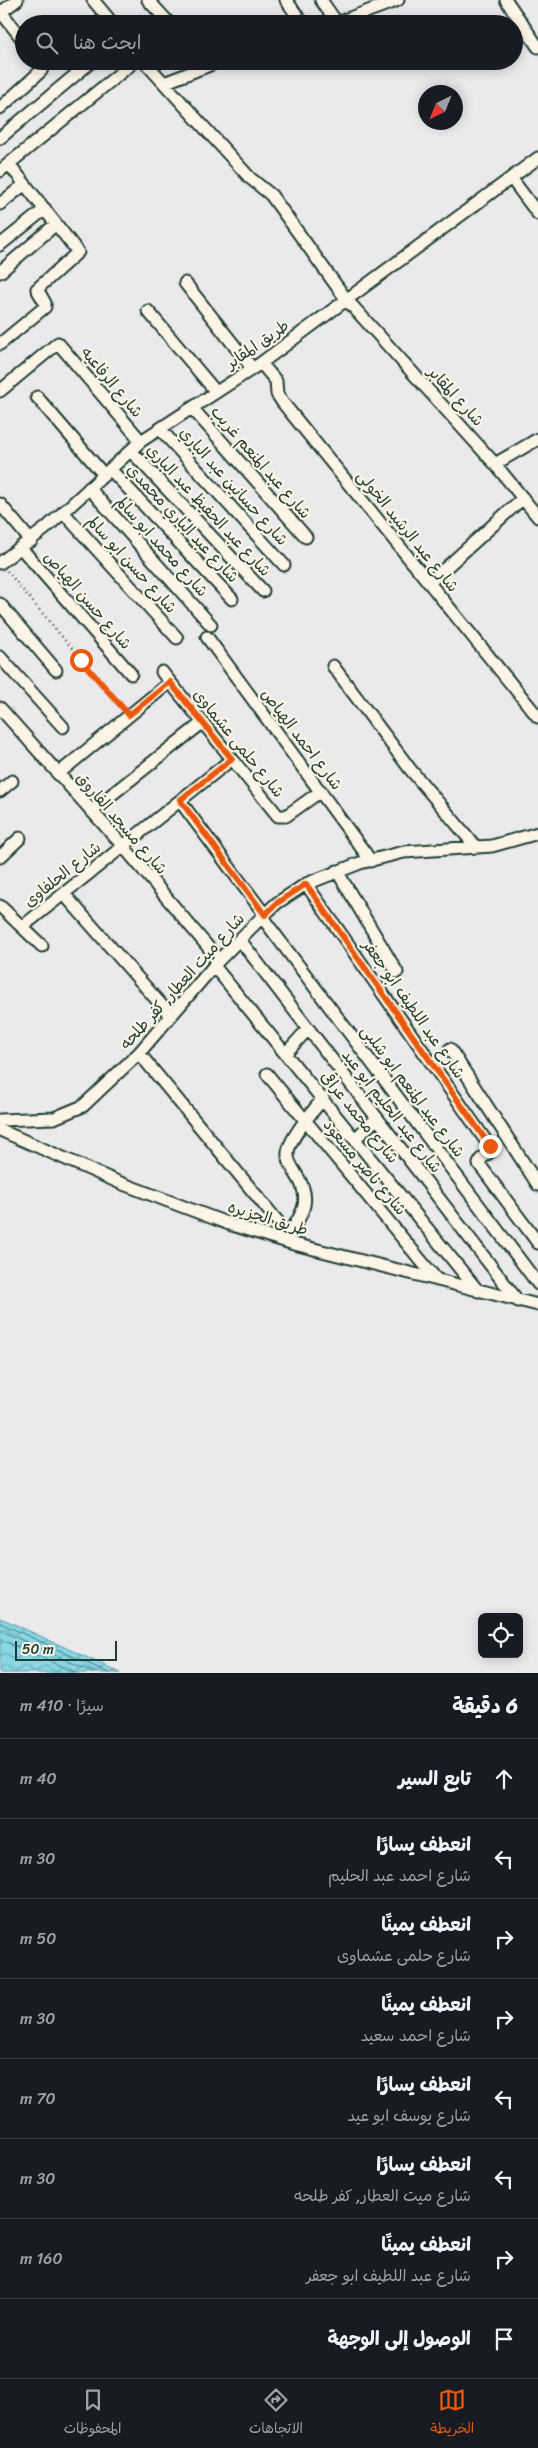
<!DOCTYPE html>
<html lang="ar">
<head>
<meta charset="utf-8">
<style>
  :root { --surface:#171b24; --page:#242831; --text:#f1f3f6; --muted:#9ea1a6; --line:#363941; --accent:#ea580c }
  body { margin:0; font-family:Sriracha,"Playpen Sans Arabic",sans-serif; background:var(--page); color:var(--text); direction:rtl }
  .controls { position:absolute; right:15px; bottom:15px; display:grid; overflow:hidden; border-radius:8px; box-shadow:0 2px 12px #0003 }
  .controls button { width:45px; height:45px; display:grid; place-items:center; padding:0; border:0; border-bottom:1px solid var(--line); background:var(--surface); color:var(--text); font:25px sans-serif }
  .compass { position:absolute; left:418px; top:85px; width:45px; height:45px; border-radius:50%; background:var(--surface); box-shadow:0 2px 12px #0003; rotate:223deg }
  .scale { position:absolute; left:15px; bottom:12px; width:102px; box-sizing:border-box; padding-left:5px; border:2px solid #1f3d34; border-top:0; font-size:14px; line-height:18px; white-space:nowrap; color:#1f3d34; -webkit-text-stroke:4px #fcf5e5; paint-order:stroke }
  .stop { position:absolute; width:15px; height:15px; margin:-11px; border:4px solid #ea580c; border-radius:50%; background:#fff }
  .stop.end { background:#ea580c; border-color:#fff; box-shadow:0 1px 5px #0008 }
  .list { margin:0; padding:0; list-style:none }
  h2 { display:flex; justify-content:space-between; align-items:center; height:65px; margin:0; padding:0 20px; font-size:21px }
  h2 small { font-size:16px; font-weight:400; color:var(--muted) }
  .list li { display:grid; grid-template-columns:32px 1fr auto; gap:15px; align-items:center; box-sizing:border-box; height:80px; padding:0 20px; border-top:1px solid var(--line) }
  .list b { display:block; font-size:19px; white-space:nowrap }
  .list p { margin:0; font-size:16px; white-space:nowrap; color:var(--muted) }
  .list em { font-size:16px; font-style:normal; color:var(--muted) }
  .icon { flex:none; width:28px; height:28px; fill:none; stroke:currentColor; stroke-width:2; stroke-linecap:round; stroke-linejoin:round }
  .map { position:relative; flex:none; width:538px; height:1673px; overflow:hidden; direction:ltr }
  .search { position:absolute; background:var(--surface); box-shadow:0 2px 12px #0003; left:15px; right:15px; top:15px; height:55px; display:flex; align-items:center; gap:12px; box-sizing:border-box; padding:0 18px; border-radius:28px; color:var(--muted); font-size:19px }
  .sheet { height:705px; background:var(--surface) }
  nav { display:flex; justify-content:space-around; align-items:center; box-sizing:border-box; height:70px; border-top:1px solid var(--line); background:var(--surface); font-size:14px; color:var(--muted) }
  nav a { display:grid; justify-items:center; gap:2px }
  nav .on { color:var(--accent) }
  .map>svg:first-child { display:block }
  .water { fill:url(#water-waves); stroke:#5e999f }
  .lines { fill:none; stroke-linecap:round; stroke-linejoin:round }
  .shore { stroke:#497a7b; stroke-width:1 }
  .street-casing { stroke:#1f3d34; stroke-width:15 }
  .path { stroke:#1f3d34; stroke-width:2.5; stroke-dasharray:1 4; stroke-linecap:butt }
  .street { stroke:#fcf5e5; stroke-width:11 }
  .route { stroke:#ea580c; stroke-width:6 }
  .labels { text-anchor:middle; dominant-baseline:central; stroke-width:4.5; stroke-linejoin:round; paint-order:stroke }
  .street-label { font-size:16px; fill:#1f3d34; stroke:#fcf5e5 }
</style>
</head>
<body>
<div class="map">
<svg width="538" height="1673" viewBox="0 0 538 1673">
  <defs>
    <pattern id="water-waves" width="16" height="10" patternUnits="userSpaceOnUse" patternTransform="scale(1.25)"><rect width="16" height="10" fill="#88d6e6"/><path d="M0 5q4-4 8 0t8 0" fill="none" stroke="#6fafbb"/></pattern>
  </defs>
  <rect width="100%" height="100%" fill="#eae9ec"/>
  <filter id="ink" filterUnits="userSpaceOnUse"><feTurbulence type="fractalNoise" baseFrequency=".02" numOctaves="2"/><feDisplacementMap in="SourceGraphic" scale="10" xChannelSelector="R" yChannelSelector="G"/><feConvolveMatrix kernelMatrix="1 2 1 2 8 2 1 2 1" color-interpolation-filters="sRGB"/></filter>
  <g filter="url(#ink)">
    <path class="water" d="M0 1618 5 1620 121 1673H0Z"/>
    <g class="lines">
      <path class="shore" d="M0 1623 109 1673
        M0 1630 94 1673
        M0 1639 76 1673"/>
      <g class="street-casing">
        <path id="street" d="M93 0 113 24
          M148 0 170 24
          M286 0 303 24
          M321 0 337 23
          M506 0 538 47
          M1 12 24 41
          M0 13 17 0
          M334 24 398 0
          M144 61 250 178 271 195 346 299 495 464 538 517
          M164 83 220 61
          M0 108 41 71 43 66 40 61
          M0 138 92 61
          M0 171 135 61
          M511 178 538 214
          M0 204 25 184
          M0 245 45 209
          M0 272 56 224
          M185 283 252 368
          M148 311 216 392
          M0 344 45 307V303L37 289 78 252 9 164
          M261 363 276 381 277 394 283 403 538 717
          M0 391 58 343 141 441
          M37 397 104 475
          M192 408 306 537
          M160 429 284 565
          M131 451 263 591
          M495 464 538 439
          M110 469 232 599
          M89 488 211 625
          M0 504 31 541
          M63 512 177 638
          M21 548 131 674
          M0 563 46 528 141 441 261 363 538 158
          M429 583 523 498
          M0 604 56 670
          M207 637 371 861
          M0 657 63 727
          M333 666 410 769 476 847
          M162 672 278 816H286L321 791
          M0 708 123 846 219 960
          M58 774 170 682
          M0 791 12 781
          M180 801 265 915
          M91 811 202 723
          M0 857 20 838
          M337 871 397 972
          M306 884 491 1148V1151L481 1159 479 1164 538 1243
          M64 894 171 1016
          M0 906 42 946
          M262 917 538 1284
          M22 927 232 759
          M240 940 518 1301
          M214 966 478 1291
          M450 1049 538 1185
          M139 1053 288 1234
          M286 1053 308 1029
          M267 1074 437 1280
          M0 1120 54 1118 83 1106 139 1053 219 960 262 917 277 903 306 884 360 863 404 852 492 846 538 833
          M0 1130 118 1182 229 1224 294 1244 538 1305
          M356 1138 377 1118
          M285 1240C301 1216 314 1201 296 1174 292 1167 287 1161 288 1153 289 1137 314 1111 323 1098"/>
      </g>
      <path class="path" d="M7 571 121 707"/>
      <use href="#street" class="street"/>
    </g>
  </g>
  <g class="lines" filter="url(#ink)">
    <path class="route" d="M81 660 129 715 170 682 232 759 180 800 265 915 277 903 306 884 490 1146"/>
  </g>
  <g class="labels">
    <g class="street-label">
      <text transform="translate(257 344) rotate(-35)">طريق المقابر</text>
      <text transform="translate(112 382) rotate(50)">شارع الرفاعيه</text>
      <text transform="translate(456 396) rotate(48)">شارع المقابر</text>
      <text transform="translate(261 462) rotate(49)">شارع عبد المنعم غريب</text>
      <text transform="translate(234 486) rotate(48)">شارع حسانين عبد الباري</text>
      <text transform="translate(209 510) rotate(47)">شارع عبد الحفيظ عبد الباري</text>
      <text transform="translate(183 523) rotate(47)">شارع عبد الباري محمدي</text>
      <text transform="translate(408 531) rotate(51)">شارع عبد الرشيد الخولى</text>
      <text transform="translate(162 546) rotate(48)">شارع محمد ابو سالم</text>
      <text transform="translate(132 564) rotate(48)">شارع حسن ابو سالم</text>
      <text transform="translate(88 600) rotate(49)">شارع حسن الهياص</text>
      <text transform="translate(302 739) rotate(53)">شارع احمد الهياص</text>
      <text transform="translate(239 743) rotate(51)">شارع حلمى عشماوى</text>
      <text transform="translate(122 823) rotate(49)">شارع مسجد الفاروق</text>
      <text transform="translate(62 874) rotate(-39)">شارع الحلفاوى</text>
      <text transform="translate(182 981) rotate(-48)">شارع ميت العطار, كفر طلحه</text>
      <text transform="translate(414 1009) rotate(55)">شارع عبد اللطيف ابو جعفر</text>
      <text transform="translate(413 1091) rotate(53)">شارع عبد المنعم ابو شلبى</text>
      <text transform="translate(392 1111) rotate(52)">شارع عبد الحليم ابو عيد</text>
      <text transform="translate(360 1117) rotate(51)">شارع محمد عراقى</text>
      <text transform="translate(365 1167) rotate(50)">شارع ناصر مسعود</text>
      <text transform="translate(268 1218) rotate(17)">طريق الجزيره</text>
    </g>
  </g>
</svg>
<div class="controls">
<button><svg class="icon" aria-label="locate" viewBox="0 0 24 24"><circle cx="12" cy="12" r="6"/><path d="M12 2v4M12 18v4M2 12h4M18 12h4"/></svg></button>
</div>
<svg class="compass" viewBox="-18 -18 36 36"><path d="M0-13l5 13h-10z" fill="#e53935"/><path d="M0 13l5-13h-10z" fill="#9ea1a6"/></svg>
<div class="scale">50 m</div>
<div class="stop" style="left:81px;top:660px"></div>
<div class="stop end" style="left:490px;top:1146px"></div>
<div class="search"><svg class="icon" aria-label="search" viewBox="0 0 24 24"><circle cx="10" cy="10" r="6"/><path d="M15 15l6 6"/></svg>ابحث هنا</div>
</div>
<section class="sheet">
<h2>6 دقيقة<small>سيرًا · 410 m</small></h2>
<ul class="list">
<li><svg class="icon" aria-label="ahead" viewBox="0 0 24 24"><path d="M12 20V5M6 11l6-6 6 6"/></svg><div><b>تابع السير</b></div><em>40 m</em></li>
<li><svg class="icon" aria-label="left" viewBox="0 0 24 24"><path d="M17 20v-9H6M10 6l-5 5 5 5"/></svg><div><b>انعطف يسارًا</b><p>شارع احمد عبد الحليم</p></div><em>30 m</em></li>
<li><svg class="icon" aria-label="right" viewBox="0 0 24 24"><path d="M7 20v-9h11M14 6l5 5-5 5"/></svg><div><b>انعطف يمينًا</b><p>شارع حلمى عشماوى</p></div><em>50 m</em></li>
<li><svg class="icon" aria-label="right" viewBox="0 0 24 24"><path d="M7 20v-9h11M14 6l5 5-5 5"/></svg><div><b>انعطف يمينًا</b><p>شارع احمد سعيد</p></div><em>30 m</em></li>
<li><svg class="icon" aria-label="left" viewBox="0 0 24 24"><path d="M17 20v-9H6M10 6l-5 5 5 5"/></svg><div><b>انعطف يسارًا</b><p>شارع يوسف ابو عيد</p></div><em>70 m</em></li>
<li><svg class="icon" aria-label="left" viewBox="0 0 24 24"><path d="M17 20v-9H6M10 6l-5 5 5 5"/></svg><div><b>انعطف يسارًا</b><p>شارع ميت العطار, كفر طلحه</p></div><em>30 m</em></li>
<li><svg class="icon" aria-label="right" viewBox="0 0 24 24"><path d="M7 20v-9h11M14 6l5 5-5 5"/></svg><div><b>انعطف يمينًا</b><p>شارع عبد اللطيف ابو جعفر</p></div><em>160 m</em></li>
<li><svg class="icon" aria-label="arrive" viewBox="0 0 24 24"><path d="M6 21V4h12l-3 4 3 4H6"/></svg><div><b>الوصول إلى الوجهة</b></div></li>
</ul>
</section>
<nav>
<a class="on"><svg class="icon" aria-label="map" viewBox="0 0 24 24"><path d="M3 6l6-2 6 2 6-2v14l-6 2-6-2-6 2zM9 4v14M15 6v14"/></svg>الخريطة</a>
<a><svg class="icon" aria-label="directions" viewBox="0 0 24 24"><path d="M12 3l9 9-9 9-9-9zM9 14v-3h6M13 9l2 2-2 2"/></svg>الاتجاهات</a>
<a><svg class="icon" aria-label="saved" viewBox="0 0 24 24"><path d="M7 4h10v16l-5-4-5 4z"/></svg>المحفوظات</a>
</nav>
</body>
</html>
